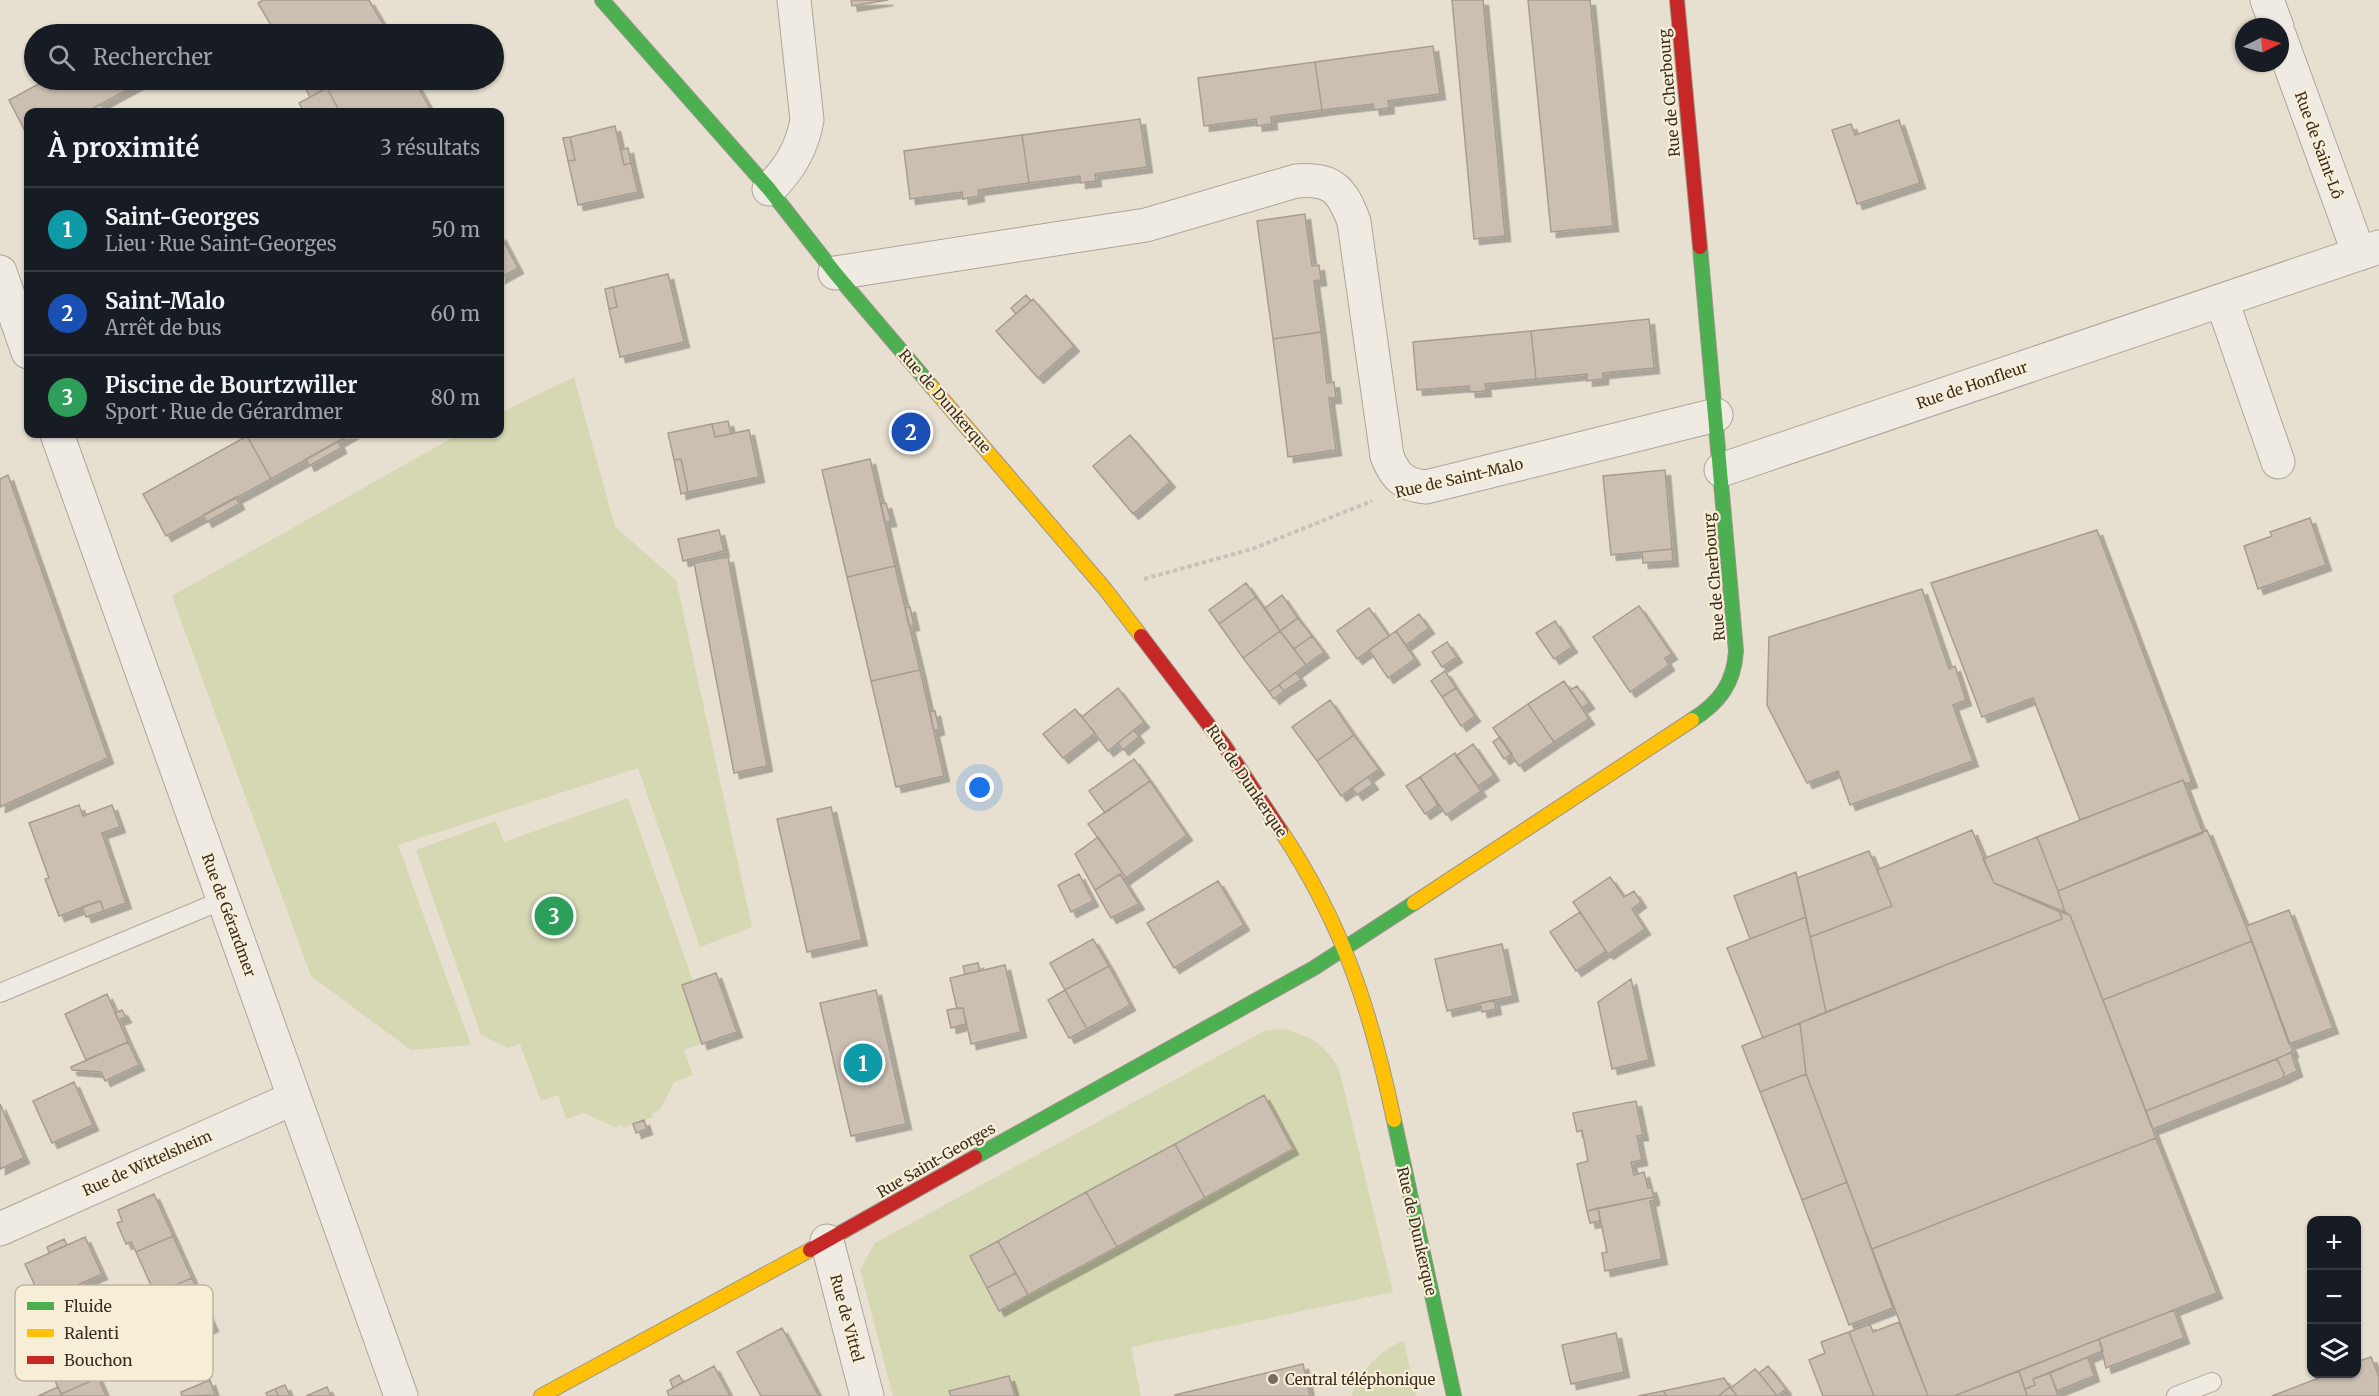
<!DOCTYPE html>
<html lang="fr">
<head>
<meta charset="utf-8">
<style>
  :root { --surface:#171b24; --page:#20242c; --text:#f1f3f6; --muted:#9ea1a6; --line:#363941; --accent:#7c3aed }
  body { margin:0; font-family:Merriweather,serif; background:var(--page); color:var(--text) }
  .controls { position:absolute; right:18px; bottom:18px; display:grid; overflow:hidden; border-radius:12px; box-shadow:0 2px 4px #0004 }
  .controls button { width:54px; height:54px; display:grid; place-items:center; padding:0; border:0; border-bottom:2px solid var(--line); background:var(--surface); color:var(--text); font:30px sans-serif }
  .compass { position:absolute; left:2235px; top:18px; width:54px; height:54px; border-radius:50%; background:var(--surface); box-shadow:0 2px 4px #0004; rotate:85deg }
  .you { position:absolute; left:980px; top:788px; width:21px; height:21px; margin:-15px; border:4px solid #fff; border-radius:50%; background:#1a73e8; box-shadow:0 0 0 9px #1a73e833 }
  .badge { display:grid; place-items:center; width:39px; height:39px; border-radius:50%; background:var(--accent); color:#fff; font-size:20px; font-weight:700 }
  .pin { position:absolute; translate:-50% -50%; border:3px solid #fff; box-shadow:0 2px 6px #0006 }
  .list { margin:0; padding:0; list-style:none }
  h2 { display:flex; justify-content:space-between; align-items:center; height:78px; margin:0; padding:0 24px; font-size:26px }
  h2 small { font-size:20px; font-weight:400; color:var(--muted) }
  .list li { display:grid; grid-template-columns:39px 1fr auto; gap:18px; align-items:center; box-sizing:border-box; height:84px; padding:0 24px; border-top:2px solid var(--line) }
  .list b { display:block; font-size:22px; white-space:nowrap }
  .list p { margin:0; font-size:20px; white-space:nowrap; color:var(--muted) }
  .list em { font-size:20px; font-style:normal; color:var(--muted) }
  .icon { flex:none; width:33px; height:33px; fill:none; stroke:currentColor; stroke-width:2; stroke-linecap:round; stroke-linejoin:round }
  .map { position:relative; flex:none; width:2379px; height:1396px; overflow:hidden }
  .search { position:absolute; background:var(--surface); box-shadow:0 2px 4px #0004; left:24px; top:24px; width:480px; height:66px; display:flex; align-items:center; gap:15px; box-sizing:border-box; padding:0 21px; border-radius:33px; color:var(--muted); font-size:22px }
  .panel { position:absolute; background:var(--surface); box-shadow:0 2px 4px #0004; left:24px; top:108px; width:480px; height:330px; border-radius:12px }
  .map>svg:first-child { display:block }
  .green { fill:#d6d7b3 }
  .building { fill:#cbbfb2; stroke:#a89c90; stroke-width:1.5; filter:url(#shadow) }
  .lines { fill:none; stroke-linecap:round; stroke-linejoin:round }
  .lane-casing { stroke:#ada599; stroke-width:20 }
  .street-casing { stroke:#ada599; stroke-width:35 }
  .fast-casing { stroke:#9c958a; stroke-width:16 }
  .slow-casing { stroke:#9c958a; stroke-width:16 }
  .jam-casing { stroke:#9c958a; stroke-width:16 }
  .path { stroke:#c8c2b9; stroke-width:4; stroke-dasharray:4.5 3; stroke-linecap:butt }
  .lane { stroke:#efebe3; stroke-width:18 }
  .street { stroke:#efebe3; stroke-width:33 }
  .fast { stroke:#4caf50; stroke-width:14 }
  .slow { stroke:#ffc107; stroke-width:14 }
  .jam { stroke:#c62828; stroke-width:14 }
  .poi-dot { fill:#786c5e; stroke:#f7eed8; stroke-width:2 }
  .labels { text-anchor:middle; dominant-baseline:central; stroke-width:4.5; stroke-linejoin:round; paint-order:stroke }
  .street-label { font-size:15px; fill:#3d2e20; stroke:#f7eed8 }
  .poi-label { font-size:15px; fill:#3d2e20; stroke:#f7eed8; text-anchor:start }
  .key { fill:#f7eed8; stroke:#bfb4a1; stroke-width:1.5 }
  .key-label { font-size:16px; fill:#3d2e20 }
</style>
</head>
<body>
<div class="map">
<svg width="2379" height="1396" viewBox="0 0 2379 1396">
  <defs>
    <filter id="shadow"><feDropShadow dx="5.5" dy="5.5" stdDeviation="0" flood-color="#0004"/></filter>
  </defs>
  <rect width="100%" height="100%" fill="#e7e0d1"/>
  <path class="green" d="M574 377 615 527 676 580 752 927 700 947 638 768 398 845 471 1045 411 1050 311 976 172 596 459 434H500V413Z
    M628 798 693 981 682 986 702 1044 684 1050 693 1075 674 1082 660 1110 652 1113 653 1117 623 1128 622 1125 614 1127 584 1113 566 1119 558 1095 541 1101 520 1044 508 1048 481 1035 416 850 496 821 504 842Z
    M1283 1029C1313 1037 1323 1043 1339 1069L1393 1292 1131 1347 1141 1396H893L860 1269 875 1243 1266 1030Z
    M1404 1341 1416 1396H1352C1357 1374 1382 1347 1404 1341Z"/>
  <path class="building" d="M263 0H369L389 34H276L258 3Z
    M851 0H888L852 6Z
    M1452 0H1483L1505 236 1474 239Z
    M1528 0H1590L1613 226 1551 232Z
    M1433 46 1440 94 1388 101 1389 108 1381 109 1374 110 1373 104 1322 110 1315 62Z
    M1315 62 1322 110 1271 117 1272 124 1257 126 1256 119 1204 126 1198 78Z
    M46 80H135L138 84 86 112H28V137L9 100Z
    M301 80H414L432 112H340L327 88 310 97Z
    M327 88 340 112H304L299 103Z
    M101 104 105 111 101 112H86Z
    M1140 119 1147 167 1095 174 1096 181 1080 183V176L1029 183 1022 135Z
    M1899 120 1920 183 1857 204 1832 130 1851 124 1855 135Z
    M615 126 624 165 631 163 638 192 578 205 568 161 575 160 570 137Z
    M1022 135 1029 183 978 190 979 196 963 199 962 192 910 199 904 151Z
    M570 137 575 160 568 161 563 138Z
    M628 148 631 163 624 165 621 150Z
    M1305 214 1312 266 1319 265 1321 280 1314 281 1321 332 1273 339 1257 221Z
    M500 234 518 268 500 278Z
    M668 274 684 342 620 357 609 309 617 307 613 287Z
    M613 287 617 307 609 309 605 289Z
    M1026 295 1031 301 1016 314 1011 308Z
    M1033 299 1074 346 1038 378 996 331Z
    M1649 319 1654 368 1603 373V379L1587 381V374L1536 379 1531 331Z
    M1531 331 1536 379 1485 384 1486 391 1470 392 1469 386 1417 390 1413 342Z
    M1321 332 1327 383 1334 382 1336 398H1329L1336 450 1288 457 1273 339Z
    M728 421 731 434 715 437 712 424Z
    M712 424 715 437 749 430 759 477 688 492 681 459 674 460 668 433Z
    M252 434H352L271 479 247 436Z
    M1130 435 1170 482 1133 514 1093 466Z
    M247 436 271 479 166 536 143 494Z
    M338 441 341 448 309 466 306 459Z
    M681 459 688 492 681 494 674 460Z
    M870 459 895 566 847 577 822 470Z
    M1665 470 1672 549 1611 555 1603 476Z
    M8 475 108 758 0 807V479Z
    M236 497 239 504 207 522 203 515Z
    M886 503 891 521 885 522 881 504Z
    M2310 518 2326 565 2258 589 2244 546 2272 536 2270 532Z
    M719 530 724 551 683 561 678 539Z
    M2097 530 2192 782 2185 784 2183 780 2080 820 2033 698 1982 717 1931 583Z
    M1672 549 1673 561 1643 563 1642 552Z
    M728 557 767 766 734 773 694 563Z
    M895 566 920 670 871 681 847 577Z
    M1246 583 1256 597 1219 624 1209 610Z
    M1922 589 1949 669 1955 666 1966 700 1953 705 1973 761 1850 805 1838 771 1807 783 1767 705 1769 637Z
    M1282 595 1298 618 1280 631 1265 608Z
    M1256 597 1280 631 1243 658 1219 624Z
    M1639 606 1672 654 1665 658 1669 665 1630 692 1593 637Z
    M910 607 914 625 909 626 905 608Z
    M1369 608 1389 636 1357 659 1337 631Z
    M1419 614 1429 628 1406 645 1396 631Z
    M1298 618 1312 636 1294 649 1280 631Z
    M1555 621 1572 647 1554 659 1536 633Z
    M1280 631 1306 665 1269 692 1243 658Z
    M1396 631 1415 659 1388 678 1369 650Z
    M1312 636 1324 652 1306 665 1294 649Z
    M1447 642 1457 657 1442 667 1432 652Z
    M920 670 944 776 896 787 871 681Z
    M1445 671 1456 688 1442 697 1431 681Z
    M1296 672 1301 680 1284 691 1279 685Z
    M1564 681 1589 719 1554 742 1528 704Z
    M1279 685 1284 691 1274 699 1269 692Z
    M1577 686 1589 703 1582 708 1570 690Z
    M1118 688 1144 722 1108 751 1082 717Z
    M1456 688 1475 716 1461 726 1442 697Z
    M1330 700 1354 735 1317 761 1292 727Z
    M1528 704 1554 742 1519 766 1493 728Z
    M1075 709 1095 733 1063 758 1043 734Z
    M935 711 939 729 934 731 930 712Z
    M1134 730 1139 737 1123 750 1118 743Z
    M1354 735 1379 769 1341 796 1317 761Z
    M1500 737 1512 754 1504 759 1493 742Z
    M1473 744 1494 775 1478 786 1456 756Z
    M1455 753 1481 791 1446 815 1420 777Z
    M1134 759 1150 781 1105 813 1089 791Z
    M1368 777 1373 784 1357 795 1352 788Z
    M1420 777 1438 805 1425 814 1406 786Z
    M2183 780 2203 833 2058 891 2037 837Z
    M1150 781 1187 835 1126 878 1088 824Z
    M79 805 83 816 112 805 120 827 102 833 126 903 104 911 100 901 59 916 45 879 49 878 29 823Z
    M831 807 862 940 807 952 777 819Z
    M1972 830 1994 883 2060 912 2062 919 1826 1012 1810 937 1892 906 1877 870Z
    M2207 830 2252 941 2103 1000 2070 915 2065 912 2058 891Z
    M1098 837 1126 878 1124 880 1120 874 1095 890 1075 854Z
    M2037 837 2058 891 2065 912 1994 883 1983 859Z
    M1869 851 1892 906 1810 937 1797 878Z
    M1796 872 1806 917 1750 939 1734 896Z
    M1079 874 1093 901 1071 912 1058 885Z
    M1120 874 1139 904 1111 918 1095 890Z
    M1610 877 1624 897 1634 891 1641 902 1632 909 1645 929 1608 954 1573 902Z
    M1218 881 1244 925 1174 968 1147 923Z
    M100 901 104 911 86 917 82 907Z
    M2289 910 2333 1028 2289 1044 2246 926Z
    M1580 912 1606 951 1576 971 1550 932Z
    M2060 912 2070 915 2156 1138 1872 1249 1806 1074 1800 1023 2062 919Z
    M1806 917 1826 1012 1763 1038 1727 948Z
    M1093 939 1109 966 1065 990 1050 963Z
    M2252 941 2293 1052 2146 1111 2103 1000Z
    M1502 944 1513 996 1447 1011 1435 959Z
    M978 963 980 971 965 974 963 966Z
    M1005 965 1021 1032 971 1044 963 1008 957 1009 950 978Z
    M1109 966 1130 1005 1087 1029 1065 990Z
    M716 973 737 1032 702 1044 682 985Z
    M1631 979 1649 1060 1612 1069 1598 1002Z
    M876 990 906 1124 851 1136 820 1003Z
    M1065 990 1087 1029 1069 1038 1048 1000Z
    M107 994 128 1042 86 1060 65 1014Z
    M1494 1000 1496 1009 1482 1012 1480 1003Z
    M957 1008H963L966 1024 951 1028 947 1010Z
    M122 1010 126 1017 118 1020 115 1013Z
    M1800 1023 1806 1074 1760 1092 1742 1046Z
    M128 1042 139 1065 105 1081 101 1072 72 1070 71 1067Z
    M2291 1052 2297 1071 2283 1078 2284 1073 2277 1059Z
    M2277 1059 2284 1073 2283 1078 2153 1129 2146 1111Z
    M1806 1074 1847 1182 1802 1200 1760 1092Z
    M74 1082 93 1125 52 1143 33 1101Z
    M1264 1095 1293 1149 1205 1198 1175 1144Z
    M1636 1101 1643 1135 1637 1136 1642 1160 1631 1162 1634 1175 1644 1172 1648 1188 1651 1187 1654 1197 1587 1211 1577 1164 1588 1161 1582 1130 1577 1132 1573 1113Z
    M0 1104 24 1158 0 1169Z
    M644 1120 647 1129 636 1133 633 1124Z
    M2156 1138 2217 1293 1954 1396H1928L1872 1249Z
    M1175 1144 1205 1198 1117 1247 1086 1192Z
    M1847 1182 1893 1308 1849 1325 1802 1200Z
    M1086 1192 1117 1247 1028 1295 998 1241Z
    M154 1194 173 1236 136 1252 131 1242 126 1244 117 1223 122 1221 118 1210Z
    M1654 1197V1200L1650 1201 1662 1259 1605 1271 1602 1253 1607 1252 1598 1208Z
    M1598 1208 1600 1221 1590 1223 1587 1211Z
    M173 1236 192 1278 155 1294 136 1252Z
    M85 1237 102 1274 42 1301 25 1264Z
    M64 1239 67 1245 49 1253 47 1247Z
    M998 1241 1016 1273 987 1288 970 1256Z
    M1016 1273 1028 1295 999 1311 987 1288Z
    M192 1278 213 1326 177 1343 155 1294Z
    M2174 1310 2184 1338 2106 1368 2099 1339Z
    M1899 1322 1928 1396H1874L1849 1332 1870 1324 1873 1332Z
    M782 1328 819 1396H761L737 1352Z
    M1849 1332 1874 1396H1823L1809 1360 1825 1353 1821 1342Z
    M1616 1333 1624 1372 1571 1384 1562 1345Z
    M2099 1339 2103 1351 2033 1379 2035 1385 2025 1389 2019 1371Z
    M82 1341 98 1378 61 1394 45 1358Z
    M2088 1357 2094 1376 2057 1391 2050 1373Z
    M2371 1357 2379 1377V1396H2272L2329 1374H2356V1362Z
    M1303 1364 1310 1396H1176L1175 1395Z
    M714 1366 730 1396H669L667 1391Z
    M1768 1366 1786 1389 1777 1396 1759 1373Z
    M1755 1369 1759 1373 1777 1396H1737L1731 1388Z
    M2019 1371 2027 1396H1954Z
    M2050 1373 2058 1396H2027L2025 1389 2035 1385 2033 1379Z
    M679 1375 683 1382 673 1388 670 1380Z
    M1009 1376 1015 1396H951L949 1391Z
    M98 1378 106 1396H62L61 1394Z
    M1724 1378 1730 1387 1718 1396H1667L1663 1391Z
    M210 1380 215 1395 182 1396 181 1392Z
    M285 1385 290 1396H279L275 1389Z
    M58 1387 62 1396H38Z
    M327 1387 331 1396H306Z
    M1730 1387 1737 1396H1718Z
    M275 1389 279 1396H267L266 1393Z
    M1663 1391 1667 1396H1638Z"/>
  <g class="lines">
    <g class="lane-casing">
      <path id="lane" d="M0 993 223 900
        M2176 1396 2212 1382"/>
    </g>
    <g class="street-casing">
      <path id="street" d="M2267 0 2277 27
        M2280 37 2359 254
        M769 189C790 169 802 148 807 120L794 0
        M0 272 28 352
        M835 273 1146 225 1296 181C1332 178 1342 189 1354 222L1387 456C1395 477 1404 485 1426 487L1716 415
        M2222 301 2278 462
        M57 434 401 1396
        M1721 470 2379 247
        M0 1229 294 1098
        M827 1241 867 1396"/>
    </g>
    <g class="fast-casing">
      <path id="fast" d="M602 0 769 189 835 273 932 387
        M1692 720C1719 703 1734 684 1736 651L1700 247
        M1394 1120 1454 1396
        M975 1157 1314 968 1414 903"/>
    </g>
    <g class="slow-casing">
      <path id="slow" d="M932 387 1105 589 1141 636
        M1281 831C1343 924 1371 1011 1394 1120
        M1414 903 1692 720
        M541 1396 810 1250"/>
    </g>
    <g class="jam-casing">
      <path id="jam" d="M1677 0 1700 247
        M1141 636 1224 745 1281 831
        M810 1250 975 1157"/>
    </g>
    <path class="path" d="M1144 579 1252 549 1372 501"/>
    <use href="#lane" class="lane"/>
    <use href="#street" class="street"/>
    <use href="#fast" class="fast"/>
    <use href="#slow" class="slow"/>
    <use href="#jam" class="jam"/>
  </g>
  <circle class="poi-dot" cx="1273" cy="1379" r="6"/>
  <g class="labels">
    <g class="street-label">
      <text transform="translate(1669 93) rotate(-95)">Rue de Cherbourg</text>
      <text transform="translate(2319 145) rotate(70)">Rue de Saint-Lô</text>
      <text transform="translate(1972 385) rotate(-19)">Rue de Honfleur</text>
      <text transform="translate(945 401) rotate(49)">Rue de Dunkerque</text>
      <text transform="translate(1459 478) rotate(-13)">Rue de Saint-Malo</text>
      <text transform="translate(1714 577) rotate(-95)">Rue de Cherbourg</text>
      <text transform="translate(1247 781) rotate(56)">Rue de Dunkerque</text>
      <text transform="translate(229 915) rotate(70)">Rue de Gérardmer</text>
      <text transform="translate(936 1160) rotate(-30)">Rue Saint-Georges</text>
      <text transform="translate(147 1163) rotate(-24)">Rue de Wittelsheim</text>
      <text transform="translate(1417 1231) rotate(77)">Rue de Dunkerque</text>
      <text transform="translate(847 1318) rotate(75)">Rue de Vittel</text>
    </g>
    <g class="poi-label">
      <text x="1285" y="1379">Central téléphonique</text>
    </g>
  </g>
  <rect x="15" y="1285" width="198" height="96" rx="9" class="key"/>
  <rect x="27" y="1302" width="27" height="8" fill="#4caf50"/>
  <rect x="27" y="1329" width="27" height="8" fill="#ffc107"/>
  <rect x="27" y="1356" width="27" height="8" fill="#c62828"/>
  <g class="key-label">
    <text x="64" y="1312">Fluide</text>
    <text x="64" y="1339">Ralenti</text>
    <text x="64" y="1366">Bouchon</text>
  </g>
</svg>
<div class="controls">
<button>+</button>
<button>−</button>
<button><svg class="icon" aria-label="layers" viewBox="0 0 24 24"><path d="M12 4l9 5-9 5-9-5zM3 14l9 5 9-5"/></svg></button>
</div>
<svg class="compass" viewBox="-18 -18 36 36"><path d="M0-13l5 13h-10z" fill="#e53935"/><path d="M0 13l5-13h-10z" fill="#9ea1a6"/></svg>
<div class="you"></div>
<div class="pin badge" style="left:863px;top:1063px;background:#0f9aa8">1</div>
<div class="pin badge" style="left:911px;top:432px;background:#1a4fb4">2</div>
<div class="pin badge" style="left:554px;top:916px;background:#2e9e5b">3</div>
<div class="search"><svg class="icon" aria-label="search" viewBox="0 0 24 24"><circle cx="10" cy="10" r="6"/><path d="M15 15l6 6"/></svg>Rechercher</div>
<section class="panel">
<h2>À proximité<small>3 résultats</small></h2>
<ul class="list">
<li><span class="badge" style="background:#0f9aa8">1</span><div><b>Saint-Georges</b><p>Lieu · Rue Saint-Georges</p></div><em>50 m</em></li>
<li><span class="badge" style="background:#1a4fb4">2</span><div><b>Saint-Malo</b><p>Arrêt de bus</p></div><em>60 m</em></li>
<li><span class="badge" style="background:#2e9e5b">3</span><div><b>Piscine de Bourtzwiller</b><p>Sport · Rue de Gérardmer</p></div><em>80 m</em></li>
</ul>
</section>
</div>
</body>
</html>
